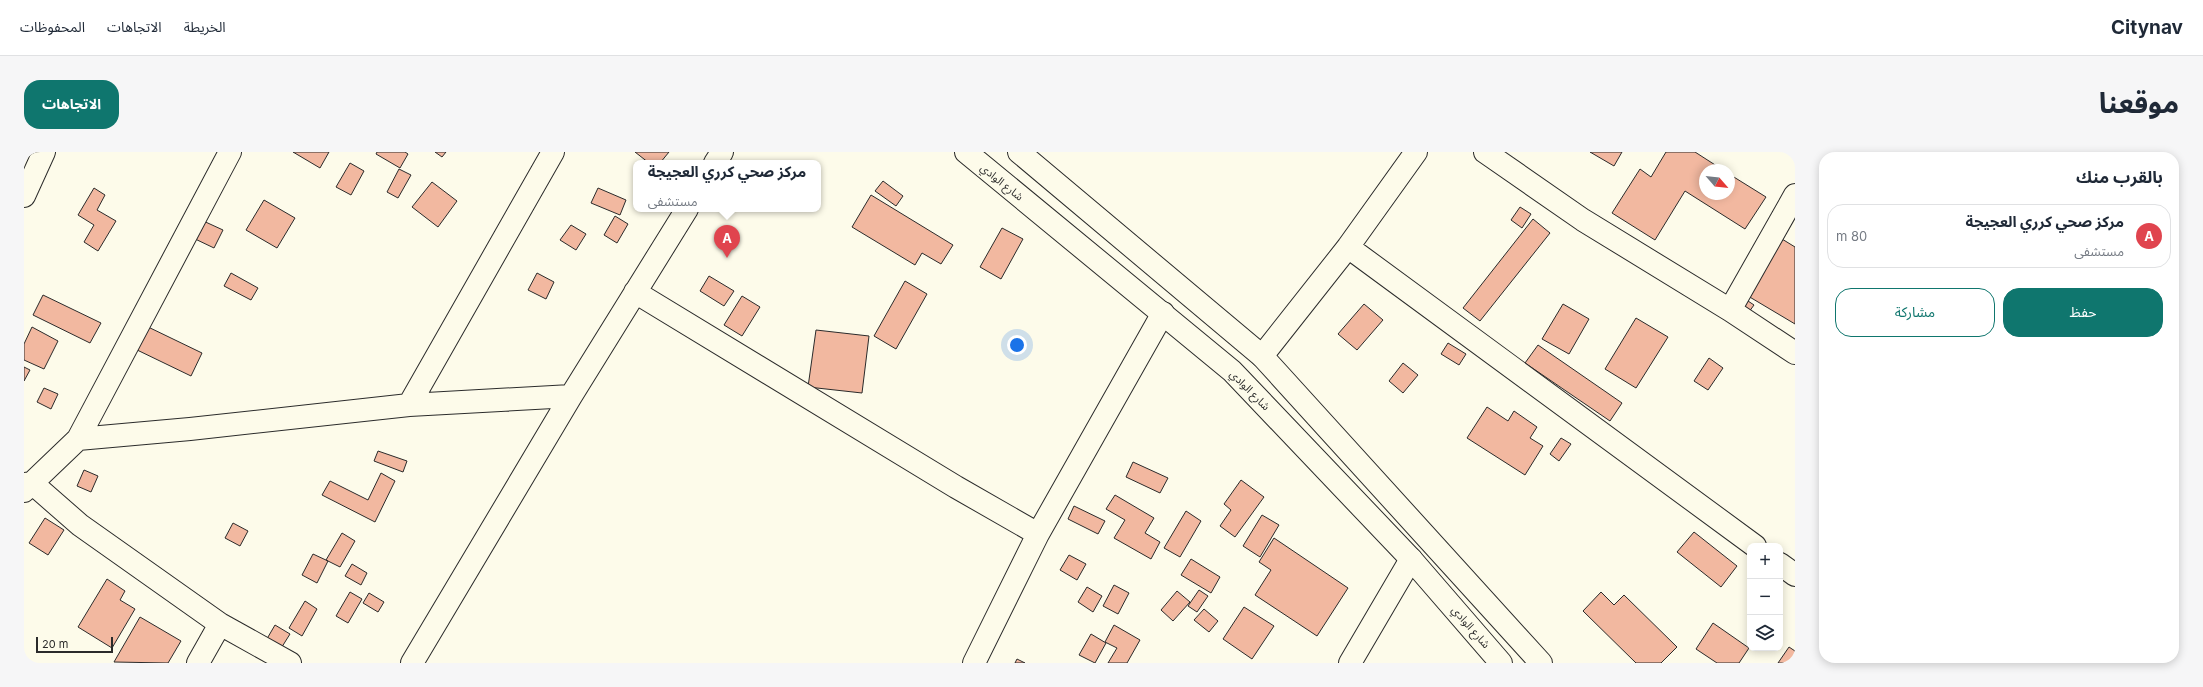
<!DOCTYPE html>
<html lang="ar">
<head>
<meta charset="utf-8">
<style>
  :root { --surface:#fff; --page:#f6f6f7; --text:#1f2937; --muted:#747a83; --line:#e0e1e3; --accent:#0f766e }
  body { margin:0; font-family:Inter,"Noto Sans Arabic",sans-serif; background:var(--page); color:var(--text); direction:rtl }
  .controls { position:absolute; right:12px; bottom:12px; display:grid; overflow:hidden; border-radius:8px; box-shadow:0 2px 10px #0003 }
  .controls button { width:36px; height:36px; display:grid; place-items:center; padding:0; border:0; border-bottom:1px solid var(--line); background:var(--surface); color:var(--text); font:20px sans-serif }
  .compass { position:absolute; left:1675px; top:12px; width:36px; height:36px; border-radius:50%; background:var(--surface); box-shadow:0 2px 10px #0003; rotate:118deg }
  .scale { position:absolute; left:12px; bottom:10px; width:77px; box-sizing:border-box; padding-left:4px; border:2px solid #2b2b2b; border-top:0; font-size:11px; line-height:14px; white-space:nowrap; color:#2b2b2b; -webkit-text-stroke:3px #fdfbea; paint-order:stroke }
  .you { position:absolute; left:993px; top:193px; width:14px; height:14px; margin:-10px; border:3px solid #fff; border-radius:50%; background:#1a73e8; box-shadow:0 0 0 6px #1a73e833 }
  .badge { display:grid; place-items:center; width:26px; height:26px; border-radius:50%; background:var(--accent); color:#fff; font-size:13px; font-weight:700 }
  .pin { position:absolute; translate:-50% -33px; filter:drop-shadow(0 1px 2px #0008) }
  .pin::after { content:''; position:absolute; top:21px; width:14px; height:12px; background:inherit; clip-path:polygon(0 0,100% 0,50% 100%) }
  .popup { position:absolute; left:609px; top:8px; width:188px; height:52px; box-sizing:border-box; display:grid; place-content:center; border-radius:8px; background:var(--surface); filter:drop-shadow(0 1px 3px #0005); font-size:13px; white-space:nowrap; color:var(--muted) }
  .popup b { font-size:15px; color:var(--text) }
  .popup::after { content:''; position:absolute; left:50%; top:100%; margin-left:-8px; border:8px solid transparent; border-top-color:var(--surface) }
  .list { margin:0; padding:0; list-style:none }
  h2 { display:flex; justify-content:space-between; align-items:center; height:52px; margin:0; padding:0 16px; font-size:17px }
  h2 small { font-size:13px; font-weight:400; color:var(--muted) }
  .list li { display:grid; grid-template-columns:26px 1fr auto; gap:12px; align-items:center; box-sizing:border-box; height:64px; margin:0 8px 8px; padding:0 8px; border:1px solid var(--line); border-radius:16px }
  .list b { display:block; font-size:15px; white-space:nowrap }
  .list p { margin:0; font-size:13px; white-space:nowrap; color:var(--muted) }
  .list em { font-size:13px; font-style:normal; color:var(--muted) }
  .actions { display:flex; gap:8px; padding:12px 16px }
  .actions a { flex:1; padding:9px 0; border:1px solid var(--accent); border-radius:16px; text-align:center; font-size:14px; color:var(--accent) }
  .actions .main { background:var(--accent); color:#fff }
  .icon { flex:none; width:22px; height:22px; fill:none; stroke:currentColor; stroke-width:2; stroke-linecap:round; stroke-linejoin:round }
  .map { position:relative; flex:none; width:1771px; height:511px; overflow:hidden; direction:ltr; border-radius:16px }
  header { display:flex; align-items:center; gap:24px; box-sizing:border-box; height:56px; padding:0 20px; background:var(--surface); border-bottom:1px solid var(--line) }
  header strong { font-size:19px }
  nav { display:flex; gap:22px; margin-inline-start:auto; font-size:14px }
  .intro { display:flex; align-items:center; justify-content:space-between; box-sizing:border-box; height:96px; padding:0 24px }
  h1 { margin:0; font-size:28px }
  .button { padding:10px 18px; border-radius:16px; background:var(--accent); color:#fff; font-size:14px; font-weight:700 }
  main { display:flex; gap:24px; padding:0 24px }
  aside { flex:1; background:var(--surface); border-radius:16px; box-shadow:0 2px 10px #0003 }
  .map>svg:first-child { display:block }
  .building { fill:#f2b8a0; stroke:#2b2b2b }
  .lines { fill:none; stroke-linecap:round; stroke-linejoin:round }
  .street-casing { stroke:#2b2b2b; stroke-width:24 }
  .secondary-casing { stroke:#2b2b2b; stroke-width:24 }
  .street { stroke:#fdfbea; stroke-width:22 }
  .secondary { stroke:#fdfbea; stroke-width:22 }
  .labels { text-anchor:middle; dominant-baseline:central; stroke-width:3; stroke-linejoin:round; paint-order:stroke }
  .street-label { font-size:11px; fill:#2b2b2b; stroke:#fdfbea }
</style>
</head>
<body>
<header>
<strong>Citynav</strong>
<nav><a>الخريطة</a><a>الاتجاهات</a><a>المحفوظات</a></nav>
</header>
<div class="intro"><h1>موقعنا</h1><a class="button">الاتجاهات</a></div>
<main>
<aside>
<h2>بالقرب منك<small></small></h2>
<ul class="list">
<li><span class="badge" style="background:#e0444e">A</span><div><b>مركز صحي كرري العجيجة</b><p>مستشفى</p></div><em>80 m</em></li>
</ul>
<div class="actions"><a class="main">حفظ</a><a>مشاركة</a></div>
</aside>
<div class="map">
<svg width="1771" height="511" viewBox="0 0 1771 511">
  <rect width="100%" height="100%" fill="#fdfbea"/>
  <path class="building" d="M269 0H305L296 16Z
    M353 0H381L384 2 376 16 352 2Z
    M411 0H422L418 5Z
    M611 0H645L636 11H625Z
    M1566 0H1598L1590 14Z
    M1642 0H1671L1699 18H1681V42H1705V22L1742 45 1721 77 1661 39 1631 88 1588 61 1616 17 1627 25Z
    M326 11 340 19 327 43 312 35Z
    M375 17 387 23 374 46 363 40Z
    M859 29 879 44 872 54 851 39Z
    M408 30 433 49 414 75 388 55Z
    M70 36 81 43 73 58 92 69 74 99 60 90 70 73 54 63Z
    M574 36 602 48 596 63 567 51Z
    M847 43 929 93 917 112 898 101 891 113 828 75Z
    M240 48 271 66 253 96 222 78Z
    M1496 55 1507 62 1498 76 1487 68Z
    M591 64 604 72 593 91 580 83Z
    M175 67 199 78 190 96 167 85Z
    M1509 67 1526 81 1456 169 1439 156Z
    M547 73 562 82 552 98 536 88Z
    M978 76 999 87 977 127 956 115Z
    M1758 87 1771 95V172L1724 144Z
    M207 121 234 136 227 148 200 134Z
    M513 121 530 130 522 147 504 138Z
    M685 124 710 139 700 154 676 139Z
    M881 129 903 142 872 197 850 184Z
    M19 143 77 171 66 191 9 163Z
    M1715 143 1730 153 1722 164Z
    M718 144 736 155 718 184 700 173Z
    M1340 152 1359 168 1333 198 1314 182Z
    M1539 152 1565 167 1545 202 1518 187Z
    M1612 166 1644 185 1612 236 1581 217Z
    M120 173 178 201 167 224 109 196Z
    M8 175 34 189 20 217 0 208V192Z
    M792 178 845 184 838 241 784 235Z
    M1424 191 1442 202 1435 213 1417 202Z
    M1514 193 1598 251 1586 269 1501 211Z
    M1685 206 1699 216 1684 238 1670 229Z
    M1379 211 1394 223 1379 241 1365 229Z
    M0 215 6 218 0 229Z
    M20 236 34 242 27 257 13 250Z
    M1463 255 1484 269 1490 259 1513 275 1506 286 1519 294 1501 323 1443 286Z
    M1537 286 1547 292 1535 309 1526 302Z
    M354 299 383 309 379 320 350 309Z
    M1109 310 1144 326 1136 341 1102 325Z
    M60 318 74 324 67 340 53 334Z
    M357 321 371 329 351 370 298 343 306 329 344 348Z
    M1217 328 1240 345 1211 385 1196 374 1207 358 1200 352Z
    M1091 343 1130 366 1121 381 1136 390 1127 407 1090 386 1101 368 1082 357Z
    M1050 354 1081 369 1074 382 1044 367Z
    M1162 359 1177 369 1156 405 1140 396Z
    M1238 363 1255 373 1236 405 1219 394Z
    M21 366 40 378 24 403 5 391Z
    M209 371 224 379 216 394 201 386Z
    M1670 380 1713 414 1697 435 1653 400Z
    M318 381 331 389 316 415 302 408Z
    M1250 386 1324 436 1293 484 1231 443 1247 418 1235 410Z
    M289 402 304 409 293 431 278 423Z
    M1045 403 1062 412 1053 428 1036 418Z
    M1167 407 1196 425 1187 441 1157 423Z
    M328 412 343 421 337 433 321 424Z
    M83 427 101 439 96 448 111 457 88 496 54 475Z
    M1090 433 1105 441 1094 462 1079 454Z
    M1063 435 1078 444 1069 460 1054 450Z
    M1175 438 1184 444 1173 460 1164 454Z
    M1153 439 1166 450 1149 469 1137 458Z
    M326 440 338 447 324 471 312 464Z
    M1577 440 1590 453 1600 443 1653 495 1637 511H1612L1559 459Z
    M345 441 360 450 354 460 339 451Z
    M281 449 293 457 278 484 265 476Z
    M1220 455 1250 474 1228 507 1199 487Z
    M1180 457 1194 469 1185 480 1170 468Z
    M116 465 157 489 144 511 90 510Z
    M1689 471 1725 496 1715 511H1693L1672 497Z
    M251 473 266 482 251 506 237 497Z
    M1090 473 1116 488 1103 511H1084L1093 496 1081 490Z
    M1067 482 1082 491 1071 511 1055 503Z
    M1765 495 1771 499V511H1754Z
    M993 507 1001 511H991Z"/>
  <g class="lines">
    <g class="street-casing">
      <path id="street" d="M1461 0 1559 68 1706 158 1771 201
        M691 11 698 0
        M0 44 20 0
        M1324 95 1731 394
        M611 140 932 335 1014 382
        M1706 158 1771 43
        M1238 204 1324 95 1392 0
        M385 253 529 0
        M54 287 206 0
        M0 332 8 331 54 287 166 277 385 253 547 244
        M0 339 8 331 56 373 196 472 174 511
        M1756 412 1771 423
        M196 472 266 511
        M388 511 547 244 663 57
        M950 511 1014 382 1139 161
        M1326 511 1387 407"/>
    </g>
    <g class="secondary-casing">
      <path id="secondary" d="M942 0 1208 219 1387 407 1477 511
        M995 0 1238 204 1517 511"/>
    </g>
    <use href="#street" class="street"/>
    <use href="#secondary" class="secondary"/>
  </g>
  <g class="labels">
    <g class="street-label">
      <text transform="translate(978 30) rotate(39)">شارع الوادي</text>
      <text transform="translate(1226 238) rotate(45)">شارع الوادي</text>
      <text transform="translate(1447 475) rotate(49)">شارع الوادي</text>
    </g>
  </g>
</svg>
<div class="controls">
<button>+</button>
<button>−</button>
<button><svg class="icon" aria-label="layers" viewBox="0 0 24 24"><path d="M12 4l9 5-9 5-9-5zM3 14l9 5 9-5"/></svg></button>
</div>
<svg class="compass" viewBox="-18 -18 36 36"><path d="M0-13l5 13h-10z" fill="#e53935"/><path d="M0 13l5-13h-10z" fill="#747a83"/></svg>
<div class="scale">20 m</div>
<div class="you"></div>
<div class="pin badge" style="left:703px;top:106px;background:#e0444e">A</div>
<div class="popup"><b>مركز صحي كرري العجيجة</b>مستشفى</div>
</div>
</main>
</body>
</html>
